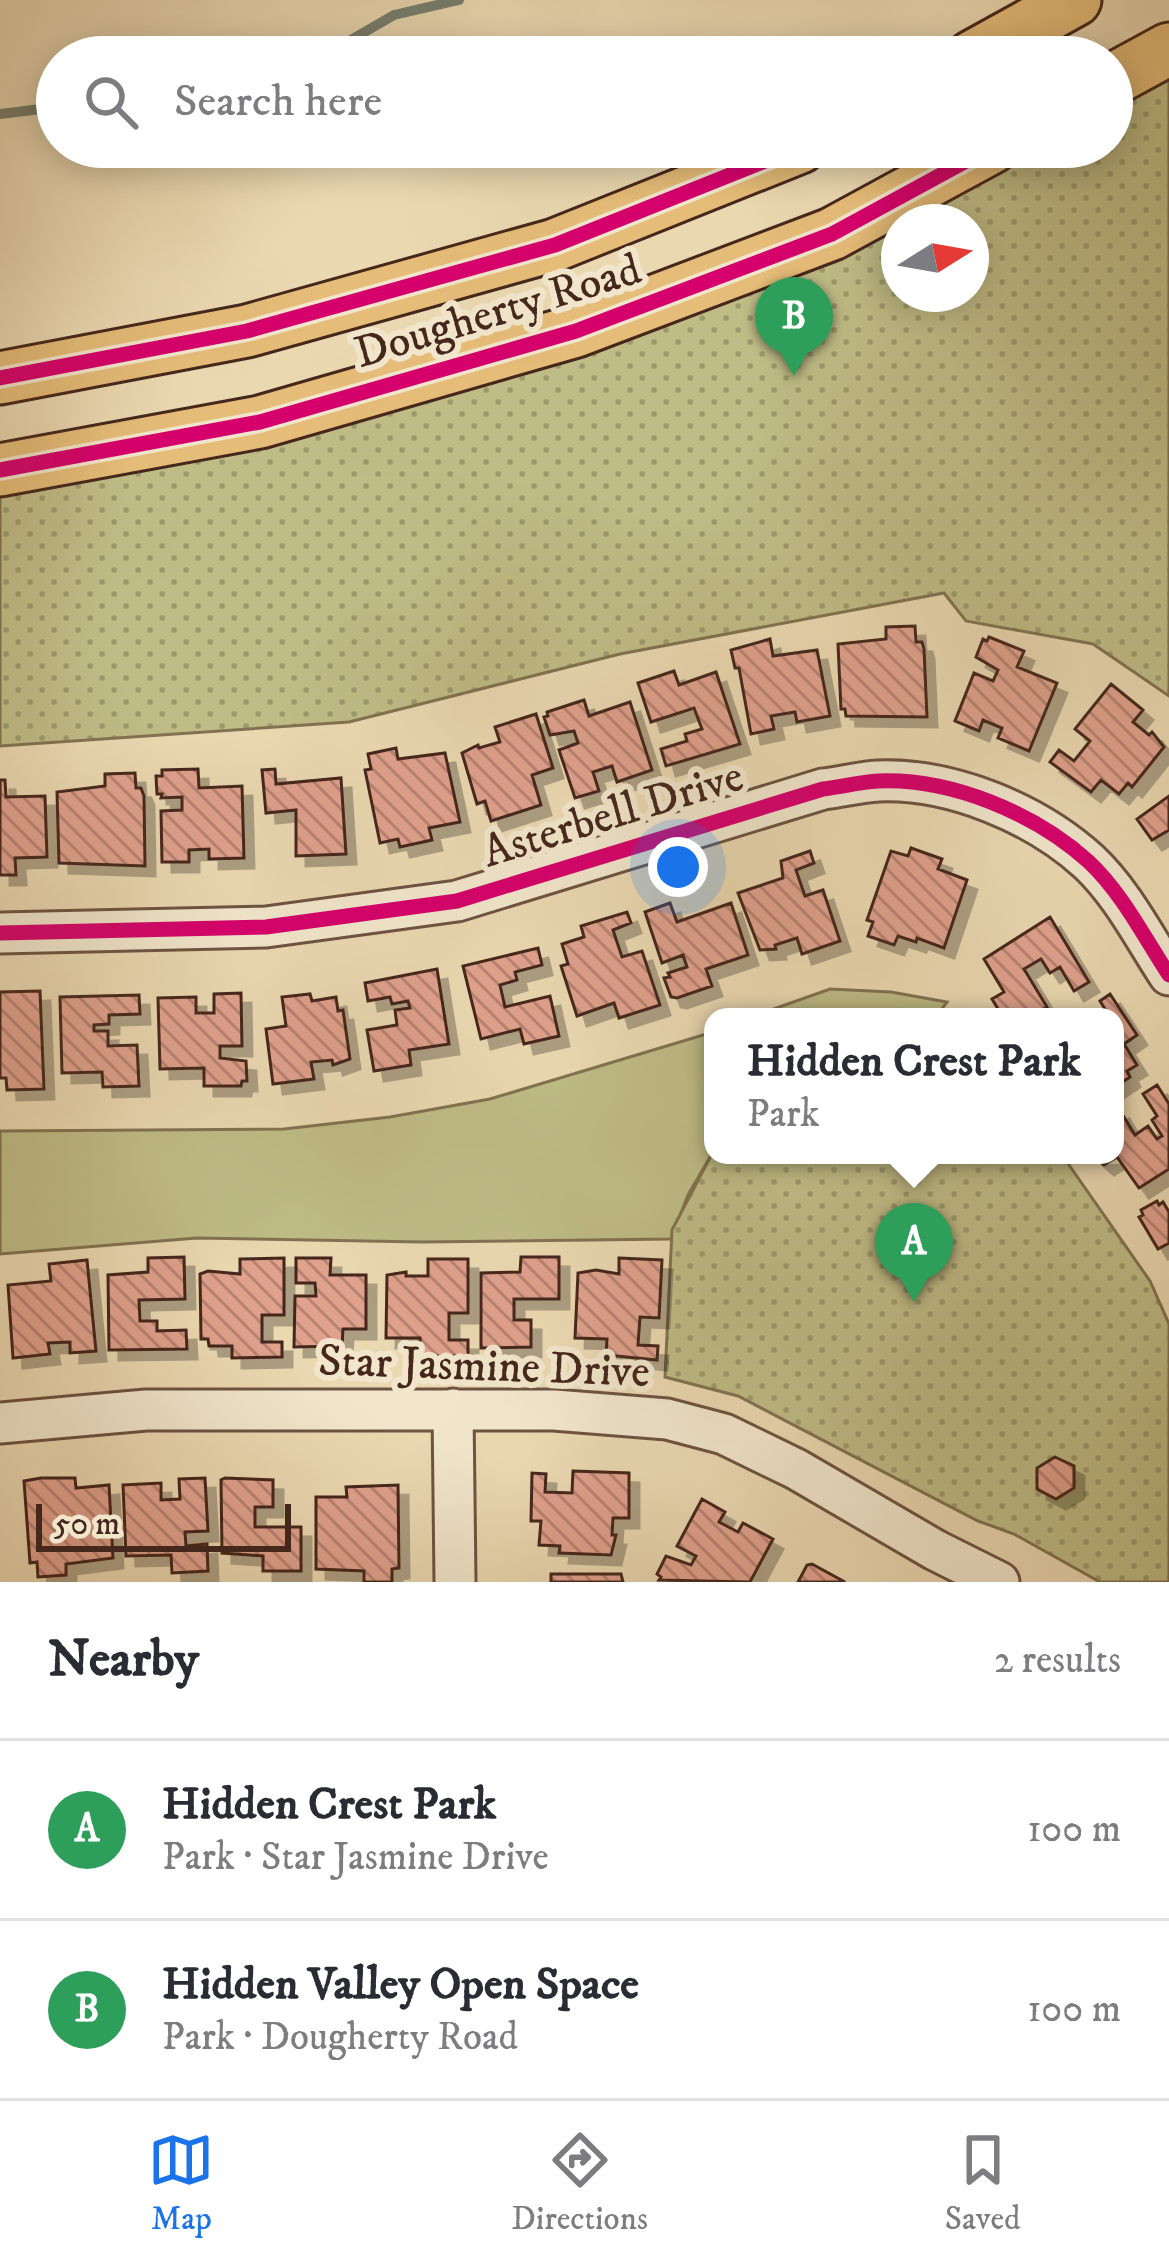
<!DOCTYPE html>
<html lang="en">
<head>
<meta charset="utf-8">
<style>
  :root { --surface:#fff; --page:#f2f2f3; --text:#2b2b33; --muted:#7c7c81; --line:#e1e1e2; --accent:#1a73e8 }
  body { margin:0; font-family:"IM FELL DW Pica",serif; background:var(--page); color:var(--text) }
  .compass { position:absolute; left:881px; top:204px; width:108px; height:108px; border-radius:50%; background:var(--surface); box-shadow:0 6px 30px #0003; rotate:79deg }
  .scale { position:absolute; left:36px; bottom:30px; width:255px; box-sizing:border-box; padding-left:12px; border:6px solid #45271c; border-top:0; font-size:33px; line-height:42px; white-space:nowrap; color:#45271c; -webkit-text-stroke:9px #f1e6cc; paint-order:stroke }
  .you { position:absolute; left:678px; top:867px; width:42px; height:42px; margin:-30px; border:9px solid #fff; border-radius:50%; background:#1a73e8; box-shadow:0 0 0 18px #1a73e833 }
  .badge { display:grid; place-items:center; width:78px; height:78px; border-radius:50%; background:var(--accent); color:#fff; font-size:39px; font-weight:700 }
  .pin { position:absolute; translate:-50% -99px; filter:drop-shadow(0 3px 6px #0008) }
  .pin::after { content:''; position:absolute; top:63px; width:42px; height:36px; background:inherit; clip-path:polygon(0 0,100% 0,50% 100%) }
  .popup { position:absolute; left:704px; top:1008px; width:420px; height:156px; box-sizing:border-box; display:grid; place-content:center; border-radius:24px; background:var(--surface); filter:drop-shadow(0 3px 9px #0005); font-size:39px; white-space:nowrap; color:var(--muted) }
  .popup b { font-size:45px; color:var(--text) }
  .popup::after { content:''; position:absolute; left:50%; top:100%; margin-left:-24px; border:24px solid transparent; border-top-color:var(--surface) }
  .list { margin:0; padding:0; list-style:none }
  h2 { display:flex; justify-content:space-between; align-items:center; height:156px; margin:0; padding:0 48px; font-size:51px }
  h2 small { font-size:39px; font-weight:400; color:var(--muted) }
  .list li { display:grid; grid-template-columns:78px 1fr auto; gap:36px; align-items:center; box-sizing:border-box; height:180px; padding:0 48px; border-top:3px solid var(--line) }
  .list b { display:block; font-size:45px; white-space:nowrap }
  .list p { margin:0; font-size:39px; white-space:nowrap; color:var(--muted) }
  .list em { font-size:39px; font-style:normal; color:var(--muted) }
  .icon { flex:none; width:66px; height:66px; fill:none; stroke:currentColor; stroke-width:2; stroke-linecap:round; stroke-linejoin:round }
  .map { position:relative; flex:none; width:1169px; height:1582px; overflow:hidden }
  .search { position:absolute; background:var(--surface); box-shadow:0 6px 30px #0003; left:36px; right:36px; top:36px; height:132px; display:flex; align-items:center; gap:30px; box-sizing:border-box; padding:0 42px; border-radius:66px; color:var(--muted); font-size:45px }
  .sheet { height:516px; background:var(--surface) }
  nav { display:flex; justify-content:space-around; align-items:center; box-sizing:border-box; height:168px; border-top:3px solid var(--line); background:var(--surface); font-size:33px; color:var(--muted) }
  nav a { display:grid; justify-items:center; gap:6px }
  nav .on { color:var(--accent) }
  .map>svg:first-child { display:block }
  .grass { fill:#bfbc86; stroke:#827251; stroke-width:3 }
  .park { fill:url(#park-dots); stroke:#827251; stroke-width:3; fill-rule:evenodd }
  .lines { fill:none; stroke-linecap:round; stroke-linejoin:round }
  .stream { stroke:#777f70; stroke-width:10 }
  .building { fill:url(#building-back-hatch); stroke:#45271c; stroke-width:3; filter:url(#shadow) }
  .minor-casing { stroke:#6e5341; stroke-width:45 }
  .major-casing { stroke:#45271c; stroke-width:57 }
  .minor { stroke:#f1e6cc; stroke-width:39 }
  .major { stroke:#e5bc78; stroke-width:51 }
  .cycleway-casing { stroke:#f1e6cc; stroke-width:22 }
  .cycleway { stroke:#d6006c; stroke-width:15 }
  .labels { text-anchor:middle; dominant-baseline:central; stroke-width:12; stroke-linejoin:round; paint-order:stroke }
  .street-label { font-size:45px; fill:#45271c; stroke:#f1e6cc }
</style>
</head>
<body>
<div class="map">
<svg width="1169" height="1582" viewBox="0 0 1169 1582">
  <defs>
    <pattern id="park-dots" width="8" height="8" patternUnits="userSpaceOnUse" patternTransform="scale(3)"><rect width="8" height="8" fill="#bfbc86"/><path d="M2 2h.1M6 6h.1" fill="none" stroke="#9d996d" stroke-width="1.8" stroke-linecap="round"/></pattern>
    <pattern id="building-back-hatch" width="6" height="6" patternUnits="userSpaceOnUse" patternTransform="scale(3)"><rect width="6" height="6" fill="#e0a18d"/><path d="M-1 5l2 2M0 0l6 6M5-1l2 2" fill="none" stroke="#b78372"/></pattern>
    <filter id="shadow"><feDropShadow dx="10" dy="10" stdDeviation="0" flood-color="#0004"/></filter>
  </defs>
  <rect width="100%" height="100%" fill="#ead8b1"/>
  <filter id="stains"><feTurbulence type="fractalNoise" baseFrequency=".00167" numOctaves="4"/><feColorMatrix values="0 0 0 0 .2 0 0 0 0 .09 0 0 0 0 .02 0 0 0 .5 -.17"/></filter>
  <radialGradient id="worn" r=".72"><stop offset=".6" stop-color="#630" stop-opacity="0"/><stop offset="1" stop-color="#630" stop-opacity=".3"/></radialGradient>
  <path class="grass" d="M830 989 891 992 947 1002 936 1017H751Z
    M713 1032V1152L688 1195 671 1239 422 1242 197 1238 0 1254V1131L284 1129 390 1117 490 1099Z"/>
  <path class="park" d="M1169 49V696L1093 644 966 621 944 593 620 654 349 722 0 746V470L576 331 992 147H1112V80ZM899 222H971V294H899Z
    M713 1152V1155H1062L1150 1281 1169 1324V1582H1100L1014 1534 978 1521 738 1396 665 1377 672 1230Z"/>
  <g class="lines">
    <path class="stream" d="M175 57 194 44 261 43 337 48 394 15 459 0
      M0 114 57 107"/>
  </g>
  <path class="building" d="M915 626 916 642H922L924 649 927 717 846 716 845 709H841L838 644 886 639V627Z
    M989 637 1024 651 1017 667 1057 683 1029 751 998 738 1002 728 983 720 979 731 955 721 974 673 993 681 998 670 976 657 983 639 987 641Z
    M770 639 773 656 817 650 830 716 797 722 795 712 771 716 774 729 751 734 739 668H735L731 650Z
    M674 671 679 685 716 672 740 744 666 766 661 749 687 741 685 734 702 729 694 708 651 722 638 683Z
    M1111 684 1143 710 1133 722 1149 735 1152 732 1164 747 1132 787 1128 783 1119 794 1101 780 1091 792 1050 762 1059 750 1074 761 1090 741 1075 729Z
    M584 700 589 716 630 702 652 770 617 782 612 766 593 772 599 791 575 798 559 750 578 743 574 731 550 735 544 717 548 716 547 712Z
    M536 714 553 768 532 775 541 805 491 821 485 801 477 804 462 753 478 745 479 748 500 742 495 727Z
    M396 748 398 759 445 753 460 822 429 828 432 840 400 847 398 839 380 843 365 770 371 769 368 754Z
    M198 769 199 788 242 786 244 858 209 859V849L189 850V862H162L161 811 182 810V797L161 798 162 794H157L156 776H162V770Z
    M275 769 276 784 341 778 346 854 296 856V810L266 813 262 770Z
    M135 773 136 788H141L144 796 145 866 59 863 57 792 105 786V774Z
    M0 780H5L6 797 45 796 47 857 15 858 16 875H0Z
    M1169 796V830L1152 840 1137 819Z
    M911 848 942 859 938 869 967 880 944 948 917 938 916 942 898 936 894 945 868 936 873 922 867 920 891 851 908 856Z
    M810 851 814 863 796 870 805 896 823 890 840 941 802 954 797 938 775 945 776 949 760 950 738 893 783 878 781 861Z
    M670 903 677 922 731 903 748 955 706 969 712 986 677 998 671 997 664 978 670 977 668 973 687 967 683 955 662 963 645 912Z
    M627 912 631 923 613 930 622 957 642 951 660 1005 619 1018 614 1003 577 1016 561 966 568 964 562 944 584 937 581 926Z
    M1050 917 1089 982 1074 991 1060 967 1050 973 1041 959 1024 969 1047 1007 1031 1017H1003L992 999 1004 992 984 959Z
    M538 948 542 965 515 972 517 980 500 985 505 1007 550 996 559 1036 524 1044 520 1029 481 1039 463 966Z
    M437 969 449 1044 409 1050 411 1065 374 1071 367 1030 397 1025 395 1010 410 1008 408 1001 392 1004 390 997 368 1001 365 983Z
    M40 991 44 1089 7 1090 6 1078H0V992Z
    M241 993 242 1046H220V1058L246 1061 247 1081H242L241 1086H204V1068L160 1069 158 998 196 997V1013H214V994Z
    M310 994 312 1001 336 997 338 1011 343 1010 350 1059 333 1065 332 1060 311 1062 314 1079 273 1084 266 1029 286 1026 282 997Z
    M1110 994 1137 1035 1124 1044 1137 1065 1127 1071 1130 1077 1115 1087V1017H1110L1100 1001Z
    M139 995 140 1014 109 1015V1024L94 1025V1031H108V1046L137 1045 139 1086 103 1087 102 1072 62 1073 60 997Z
    M1157 1085 1169 1104V1169L1139 1188 1117 1157 1104 1165 1094 1156 1115 1155V1112L1119 1109 1135 1135 1148 1126 1157 1139 1162 1136 1152 1120 1157 1116 1143 1094Z
    M1157 1201 1159 1205 1163 1202 1169 1212V1243L1158 1249 1139 1217 1143 1215 1141 1210Z
    M184 1257 185 1299 139 1300 140 1321H157V1331L186 1330 187 1349 109 1350 108 1275 148 1272V1258Z
    M521 1257H559V1299H514V1320H531V1347L481 1348V1273L520 1272Z
    M284 1258V1315H262V1342H282V1357L232 1358V1346H209L208 1339H201L200 1274 208 1271 240 1274V1259Z
    M296 1258H331L330 1275H366V1329H343L342 1346 294 1347 295 1296H316L315 1283H296Z
    M619 1258 662 1260 659 1318 640 1317 638 1345 658 1346 657 1360 606 1355 607 1339 575 1338 578 1273 596 1270 619 1274Z
    M428 1259H468V1313H449V1340H468V1356H420V1338H386L387 1275 406 1272V1276H428Z
    M87 1260 96 1351 70 1353V1342L48 1343 50 1354 13 1358 8 1285 51 1281 49 1264Z
    M1055 1457 1074 1466V1488L1056 1499 1037 1489V1468Z
    M573 1471 629 1473V1518H613L612 1535H616L611 1555 559 1553 560 1546 539 1545 541 1521H531L532 1473 546 1474 545 1492 572 1493Z
    M41 1478H75L76 1488 109 1485 113 1558 66 1564V1575L38 1577 37 1562 30 1563 24 1481Z
    M205 1478 208 1531 185 1532 186 1546 207 1544 208 1571 172 1573 171 1555 126 1556 123 1485 161 1483V1500L180 1499 179 1479Z
    M225 1478 273 1480V1507H255V1527H301V1571H263V1556L222 1553 221 1480Z
    M398 1485 399 1568 392 1569V1582H364V1571L316 1569V1497H347L346 1487Z
    M702 1499 725 1512 719 1522 738 1532 743 1523 773 1539 750 1582 659 1580 661 1577 657 1574 666 1556 691 1565 696 1556 677 1546Z
    M812 1564 845 1582H798L807 1565Z
    M551 1574H621L623 1582H551Z"/>
  <g class="lines">
    <g class="minor-casing">
      <path id="minor" d="M0 933 266 927 457 901 823 789C841 787 860 782 878 781 951 778 1035 813 1089 862 1122 893 1144 937 1169 975
        M453 1409 455 1582
        M0 1423 146 1410H554L667 1419 724 1434 796 1469 935 1550 999 1582"/>
    </g>
    <g class="major-casing">
      <path id="major" d="M972 57 1075 0
        M1112 80 1169 49
        M0 378 247 331 555 245 800 147
        M0 470 260 422 576 331 832 234 992 147"/>
    </g>
    <use href="#minor" class="minor"/>
    <use href="#major" class="major"/>
    <g class="cycleway-casing">
      <path id="cycleway" d="M0 378 247 331 555 245 800 147
        M0 470 260 422 576 331 832 234 992 147
        M0 933 266 927 457 901 823 789C841 787 860 782 878 781 951 778 1035 813 1089 862 1122 893 1144 937 1169 975"/>
    </g>
    <use href="#cycleway" class="cycleway"/>
  </g>
  <g class="labels">
    <g class="street-label">
      <text transform="translate(498 312) rotate(-17)">Dougherty Road</text>
      <text transform="translate(613 815) rotate(-17)">Asterbell Drive</text>
      <text transform="translate(484 1367) rotate(2)">Star Jasmine Drive</text>
    </g>
  </g>
  <rect width="100%" height="100%" filter="url(#stains)"/>
  <rect width="100%" height="100%" fill="url(#worn)"/>
</svg>
<svg class="compass" viewBox="-18 -18 36 36"><path d="M0-13l5 13h-10z" fill="#e53935"/><path d="M0 13l5-13h-10z" fill="#7c7c81"/></svg>
<div class="scale">50 m</div>
<div class="you"></div>
<div class="pin badge" style="left:914px;top:1302px;background:#2e9e5b">A</div>
<div class="popup"><b>Hidden Crest Park</b>Park</div>
<div class="pin badge" style="left:794px;top:376px;background:#2e9e5b">B</div>
<div class="search"><svg class="icon" aria-label="search" viewBox="0 0 24 24"><circle cx="10" cy="10" r="6"/><path d="M15 15l6 6"/></svg>Search here</div>
</div>
<section class="sheet">
<h2>Nearby<small>2 results</small></h2>
<ul class="list">
<li><span class="badge" style="background:#2e9e5b">A</span><div><b>Hidden Crest Park</b><p>Park · Star Jasmine Drive</p></div><em>100 m</em></li>
<li><span class="badge" style="background:#2e9e5b">B</span><div><b>Hidden Valley Open Space</b><p>Park · Dougherty Road</p></div><em>100 m</em></li>
</ul>
</section>
<nav>
<a class="on"><svg class="icon" aria-label="map" viewBox="0 0 24 24"><path d="M3 6l6-2 6 2 6-2v14l-6 2-6-2-6 2zM9 4v14M15 6v14"/></svg>Map</a>
<a><svg class="icon" aria-label="directions" viewBox="0 0 24 24"><path d="M12 3l9 9-9 9-9-9zM9 14v-3h6M13 9l2 2-2 2"/></svg>Directions</a>
<a><svg class="icon" aria-label="saved" viewBox="0 0 24 24"><path d="M7 4h10v16l-5-4-5 4z"/></svg>Saved</a>
</nav>
</body>
</html>
